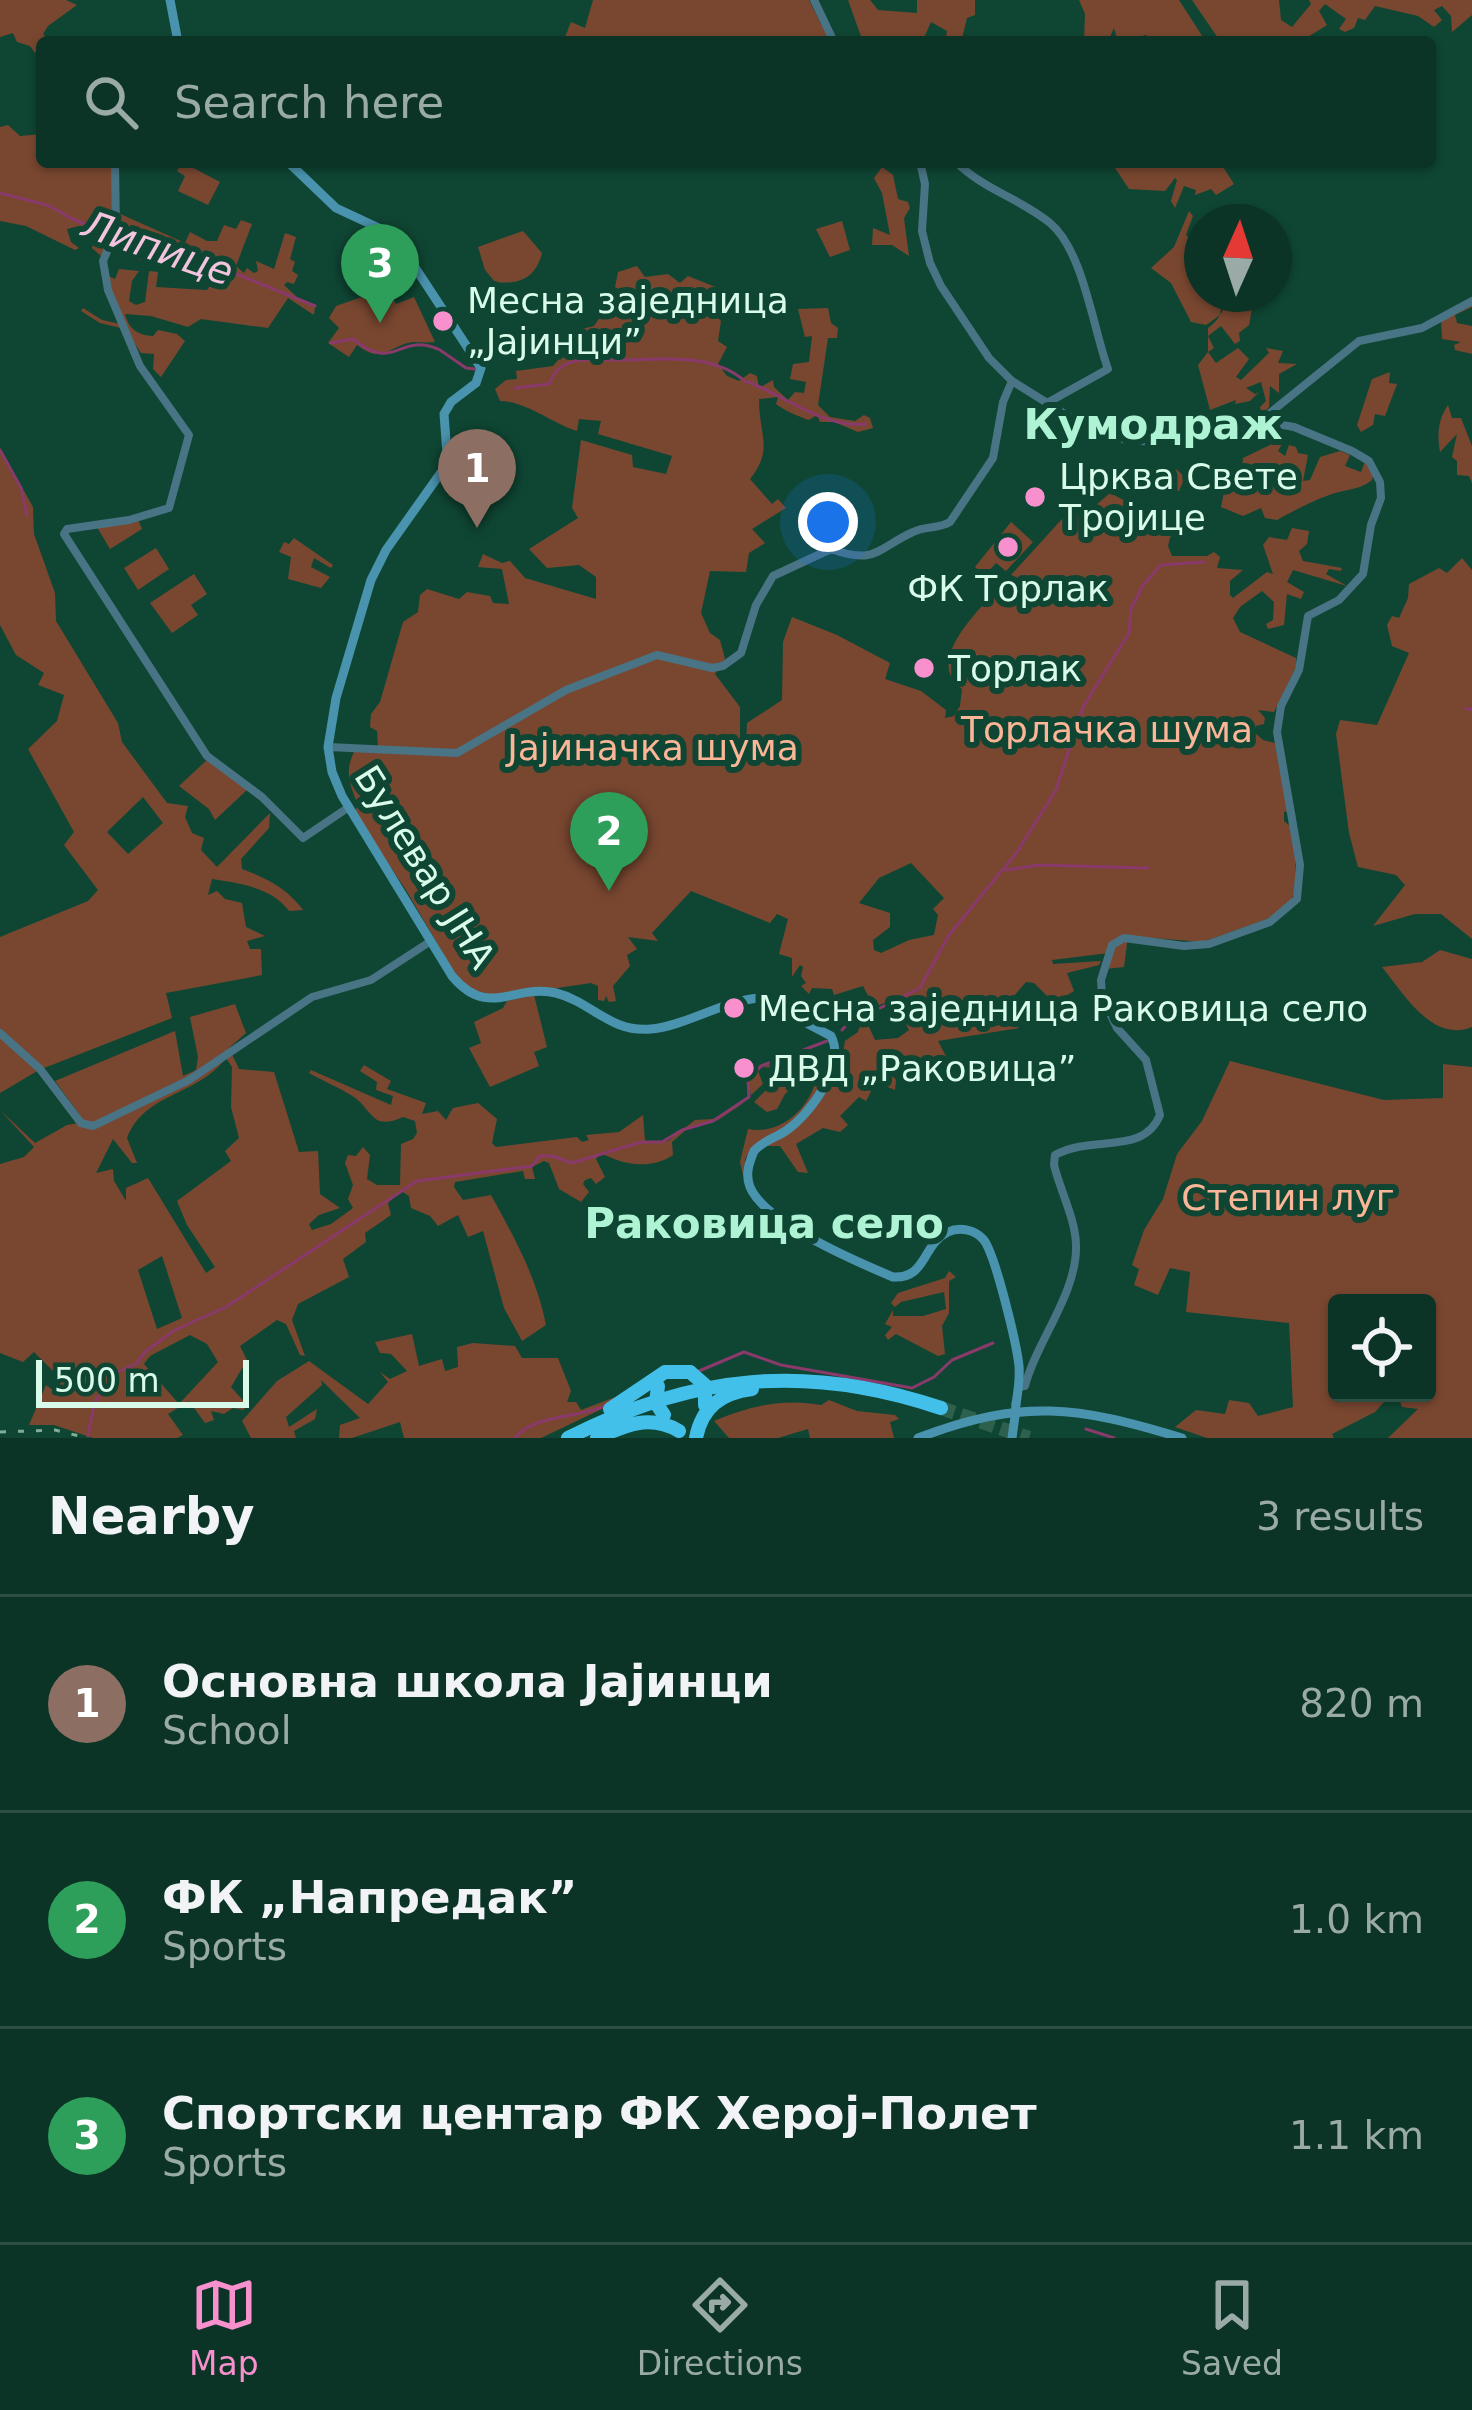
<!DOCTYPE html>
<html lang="en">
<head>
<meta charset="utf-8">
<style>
  :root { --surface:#0b3426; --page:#143c2e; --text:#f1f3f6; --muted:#9aaaa7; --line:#2b4f43; --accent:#f790cd }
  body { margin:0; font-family:"DejaVu Sans",sans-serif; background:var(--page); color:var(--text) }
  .controls { position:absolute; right:36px; bottom:36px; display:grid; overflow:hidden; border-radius:12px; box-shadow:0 3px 9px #0004 }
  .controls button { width:108px; height:108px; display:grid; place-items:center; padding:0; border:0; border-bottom:3px solid var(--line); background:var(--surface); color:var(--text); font:60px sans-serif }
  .compass { position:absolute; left:1184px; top:204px; width:108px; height:108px; border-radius:50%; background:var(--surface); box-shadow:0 3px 9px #0004; rotate:3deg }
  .scale { position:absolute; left:36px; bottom:30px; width:213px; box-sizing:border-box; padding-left:12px; border:6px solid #d9fbea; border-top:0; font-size:33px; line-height:42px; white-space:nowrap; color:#d9fbea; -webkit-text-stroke:9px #0f4633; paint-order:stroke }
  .you { position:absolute; left:828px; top:522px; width:42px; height:42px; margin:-30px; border:9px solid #fff; border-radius:50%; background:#1a73e8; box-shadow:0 0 0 18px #1a73e833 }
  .badge { display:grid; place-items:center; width:78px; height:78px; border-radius:50%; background:var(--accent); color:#fff; font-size:39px; font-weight:700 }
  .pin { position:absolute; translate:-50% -99px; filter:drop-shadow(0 3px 6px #0008) }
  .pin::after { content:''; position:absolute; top:63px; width:42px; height:36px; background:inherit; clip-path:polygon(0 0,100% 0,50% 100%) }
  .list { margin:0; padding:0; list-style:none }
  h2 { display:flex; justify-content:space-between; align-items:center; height:156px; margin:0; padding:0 48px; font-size:51px }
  h2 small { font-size:39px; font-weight:400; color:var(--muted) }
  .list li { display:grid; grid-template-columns:78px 1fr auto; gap:36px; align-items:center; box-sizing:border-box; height:216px; padding:0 48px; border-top:3px solid var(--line) }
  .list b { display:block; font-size:45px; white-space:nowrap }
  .list p { margin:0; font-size:39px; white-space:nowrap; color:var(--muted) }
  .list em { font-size:39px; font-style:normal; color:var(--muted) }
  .icon { flex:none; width:66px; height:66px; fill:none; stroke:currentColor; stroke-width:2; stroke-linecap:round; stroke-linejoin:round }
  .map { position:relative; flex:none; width:1472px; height:1438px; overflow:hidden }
  .search { position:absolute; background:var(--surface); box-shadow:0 3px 9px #0004; left:36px; right:36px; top:36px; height:132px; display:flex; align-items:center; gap:30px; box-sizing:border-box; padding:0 42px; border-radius:12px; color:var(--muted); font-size:45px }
  .sheet { height:804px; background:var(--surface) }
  nav { display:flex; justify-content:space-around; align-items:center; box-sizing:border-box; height:168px; border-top:3px solid var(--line); background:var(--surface); font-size:33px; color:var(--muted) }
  nav a { display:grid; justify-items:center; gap:6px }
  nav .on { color:var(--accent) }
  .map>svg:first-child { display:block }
  .green { fill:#794730; fill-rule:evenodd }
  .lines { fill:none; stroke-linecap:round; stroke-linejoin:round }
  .stream { stroke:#893a6b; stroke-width:3 }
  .motorway-tunnel { stroke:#2d614e; stroke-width:14; stroke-dasharray:14 7; stroke-linecap:butt }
  .tertiary { stroke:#497485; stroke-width:8 }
  .secondary { stroke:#4a93ae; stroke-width:9 }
  .motorway { stroke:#43c0ea; stroke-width:14 }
  .rail { stroke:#81ac9a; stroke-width:3; stroke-dasharray:6 12; stroke-linecap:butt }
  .secondary-bridge { stroke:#4a93ae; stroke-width:9 }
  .motorway-bridge { stroke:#43c0ea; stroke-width:14 }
  .poi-dot { fill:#f790cd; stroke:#0f4633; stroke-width:4.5 }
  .labels { text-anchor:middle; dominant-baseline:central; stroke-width:12; stroke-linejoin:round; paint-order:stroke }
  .poi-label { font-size:36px; fill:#d9fbea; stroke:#0f4633; text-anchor:start }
  .park-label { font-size:36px; fill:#fbb597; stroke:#0f4633 }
  .street-label { font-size:36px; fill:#d9fbea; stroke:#0f4633 }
  .water-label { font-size:39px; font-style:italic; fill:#f2c4dd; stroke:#0f4633 }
  .quarter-label { font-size:42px; font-weight:bold; fill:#aef4d4; stroke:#0f4633 }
</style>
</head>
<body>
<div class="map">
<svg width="1472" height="1438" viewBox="0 0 1472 1438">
  <rect width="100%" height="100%" fill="#0f4633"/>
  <path class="green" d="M0 0H66L77 5 48 26 43 34 50 42H42L35 53 30 46 17 42 13 33 0 37Z
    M593 0H809L828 38 822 42H563L571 22 585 28Z
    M848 0H870L878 10 917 13V0H975V15L967 18 961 42H945L947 31 931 22 922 42H863Z
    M1079 0H1179L1206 42H1163L1145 35 1140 37 1144 42H1118L1114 28 1110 37 1116 42H1084L1085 14Z
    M1192 0H1279L1281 20 1292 27 1311 4 1309 0H1472V15L1452 32 1451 16 1442 6 1434 10 1442 20 1434 27 1418 16 1375 6 1365 20 1358 18 1354 28 1345 32 1339 29 1346 19 1325 4 1319 11 1327 25 1300 42H1232L1226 38 1220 41Z
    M8 125 20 136 42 134V162H115L116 212 185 243 190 232 207 241H217L224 225 236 229 241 220 252 224 236 266 244 273 247 268 254 273 258 271 256 261 274 269 285 233 296 237 290 259 295 262 292 271 298 275 294 284 287 282 284 285 299 299 315 306 314 315 288 298 268 328 201 319 188 327 151 316 125 314C129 329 137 335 153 336L158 330 177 334 185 341 161 377 153 369 154 354 141 353 125 329 100 323 81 311 83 308 102 320 121 324 106 275 115 279 119 269 139 271 132 281 129 301 136 305 145 302 149 271 158 272 156 287 207 290 211 284 208 272 183 267 176 260 163 259 159 265 134 258 152 259V253L115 236 116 227 101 256 92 248 97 232 79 226 67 229 71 242 79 248 75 250 26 226 0 221V127Z
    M182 162 220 182 208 205 178 191 185 176 177 171Z
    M1111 162H1220L1234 184 1216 195 1211 189 1195 195 1196 190 1184 186 1175 208 1171 201 1177 180 1175 178 1165 191 1129 189Z
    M882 167 893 175 898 199 908 202 910 208 904 218 909 256 892 245H872L873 228 890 235 882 193 874 178Z
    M1189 211 1193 216 1186 235 1202 251V294L1223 297 1220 315 1206 325 1191 322 1171 283 1151 268 1174 247Z
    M842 221 850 250 830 257 816 229Z
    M523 231 542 253C536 277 521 285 495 282L485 270 478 247Z
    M637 266 645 277 668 274 680 283 688 276 733 294 727 296 715 315 721 321 718 341 727 347 718 364 727 376 739 381 750 373 757 376 759 388 773 380 774 387 788 400 795 392 804 393 806 382 790 379 793 364 809 362 812 336 805 337 798 309 828 308 831 323 838 328 837 338H828L818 405 830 417 855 421 864 415 870 418 873 428 858 432 834 422H820L817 415 809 420C800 417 783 410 776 404L778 397 759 399C759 436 774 449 750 479L772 504 778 499 786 508 752 529 765 543 749 553 746 572 710 571 701 613 710 633 720 640 725 659 715 674 740 707V744L746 743 747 723 782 700 783 642 792 617 837 635 890 663 885 679 921 691 946 710 945 718 954 716 960 706 962 689C923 661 979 611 998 588L1024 603 1026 593 1011 575 1072 508 1080 519 1110 493 1166 522 1182 512 1190 525 1170 537 1168 546 1172 556H1207L1214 552 1220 557 1217 568 1243 570 1230 581V595L1233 598 1267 572 1273 574 1263 545 1269 537 1287 540 1292 528 1309 531 1307 544 1299 551 1303 561 1342 568 1341 571 1329 569 1326 574 1347 586 1293 570 1287 582 1304 592 1301 599 1287 594 1284 625 1268 629 1266 624 1273 620 1274 602 1262 591 1240 607 1233 618 1240 632 1296 658V667L1274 712 1258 710 1265 718 1264 724 1256 726 1254 732 1263 740 1275 743 1289 811 1284 812V821L1291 827 1295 852 1296 891 1290 902 1270 918 1203 942 1128 936 1124 967 1104 969 1109 953 1052 960 1053 964 1101 961 1099 965 1067 973 1074 991 1054 1003 1034 983 1026 982 1013 997 1015 1008 989 1017 991 1027 1012 1022 1019 1028 938 1041 948 1060H924L906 1071 891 1074 896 1080 895 1090 876 1082 866 1101 859 1097 840 1116 848 1125 840 1132 823 1128 796 1144 808 1173 798 1172 780 1146H753L745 1159 744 1179 740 1162 748 1129C777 1135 805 1113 814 1086L797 1084 785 1094 777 1109 767 1112 754 1102 769 1087 775 1068 763 1067 758 1071 763 1084 751 1095 748 1080C759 1065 772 1066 786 1055L791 1064 804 1056 815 1080 847 1089 852 1082 842 1074 850 1056 843 1053 845 1041 858 1032 861 1020 858 1016 871 1011 869 1027 875 1040 898 1038 909 1030 893 1000 874 1007 863 986 834 995 832 989 812 988 809 994 801 986 806 983 801 976 803 967 800 965 792 977V958L779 954 788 919 777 914 770 923 691 891 652 933 658 941 628 937 637 949 627 955 630 966 613 986 616 1001 609 1002 606 996 604 1001 598 1000V986L591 983 497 997 471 989 457 977 406 890 354 813 358 805C350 784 344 773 354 752L378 746 377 731 370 727 371 714 380 702 403 622 418 612 420 595 427 589 459 599 467 592 490 596 493 603 509 604 502 569 478 567 483 554 502 563 510 561 525 578 596 599V577L579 565 547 568 529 549 578 518 572 508 581 440 632 455 633 467 666 474 672 456 598 434 601 421 579 419 577 431C552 423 526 401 500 401L495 389 506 380 517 379 516 371 553 366 566 351 578 350 582 329 594 326 607 307 623 303 620 290 615 287 618 272ZM911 863 944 898 933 909 938 915 934 935 909 940 881 953 874 950 873 940 890 927V913L859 903 879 878Z
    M388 288 396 304 414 297 435 342C428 343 421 342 414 342 390 344 384 366 357 345L349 357 328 343 339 328 329 318 336 306Z
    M1233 297 1239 301V307L1252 309 1249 325 1239 333 1240 341 1235 344 1221 326 1208 336 1214 348 1208 352V328C1224 317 1222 304 1233 297Z
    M1472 302V307L1455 315 1457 323 1472 326V354L1455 350 1454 345 1461 342 1442 339 1441 319Z
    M1238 348 1249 359 1236 377 1241 380 1269 353 1266 348 1283 351 1278 363 1297 364 1279 374V393L1270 386 1269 407 1262 415 1260 407 1266 401 1261 382 1246 388 1255 394 1259 392 1250 401 1235 404 1236 400 1210 410 1198 365 1208 352 1216 363Z
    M1390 372 1389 383 1397 384 1385 416 1375 414 1373 425 1361 432 1357 425 1372 379Z
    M1448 405 1452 418H1461L1472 446V483L1469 476 1457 475V461L1452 457 1457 434 1440 452C1437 435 1438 419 1448 405Z
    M1276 442H1283L1278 451 1285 456 1289 445 1296 447 1298 453 1308 455 1303 481 1310 480 1320 457 1340 451 1350 455 1345 466 1361 472 1365 461 1374 473 1372 480C1361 488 1356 488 1343 491 1321 496 1297 509 1277 520L1265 518 1261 508 1243 516 1221 507 1224 492C1240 483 1241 476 1243 458Z
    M0 448 33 507 34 534 55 593 56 621 118 723 122 742 167 803 188 806 185 817 192 833 204 838 201 850 217 867 270 813 269 828 241 859 242 869C267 878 288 889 303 910L289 911C273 888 239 883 212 879L208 895 217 891 225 899 242 903 246 927 265 936 247 941 250 949H261L262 975 166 993 172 1018 39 1070 0 1093V937L88 901 98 890 64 845 74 832 28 749 57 721 64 695 38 685 44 673 16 655 0 625ZM143 797 163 823 128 854 107 832Z
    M1176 469 1185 477 1179 491 1139 479 1144 470Z
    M138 520 142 529 110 549 97 527Z
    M1011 522 1033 542 1006 571 996 563 985 575 975 567Z
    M294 538 333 565 331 568 314 558 311 567 330 577 321 588 288 579 291 557 279 552 284 542 289 544Z
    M156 548 169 569 138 590 124 568Z
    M1462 558 1472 570V939L1441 914H1415L1373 926 1405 885 1396 875 1358 867 1349 833 1336 734 1340 720 1377 725 1409 653 1392 646 1387 625 1392 616 1399 618 1408 598 1409 584 1439 568 1447 573Z
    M194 574 207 594 191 605 198 615 172 633 150 603Z
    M208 759 248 789 215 820 209 809 179 786Z
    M1440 950 1472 959V1027C1432 1043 1404 994 1382 967L1422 962Z
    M534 995 547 1047 534 1052 539 1066 490 1087 469 1048 481 1043 474 1022 503 1008 507 1001Z
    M235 1004 246 1033 229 1048 239 1069 274 1072 299 1152 318 1151 320 1194 340 1208 319 1215 309 1224 312 1230 331 1224 353 1208 348 1199 353 1185 345 1163 348 1155 356 1156 363 1147 370 1155 367 1179 377 1185H400L401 1144 413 1139 417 1133 415 1121 403 1117C372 1131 373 1111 354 1097 340 1088 323 1081 309 1073L311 1070 391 1105 393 1096 376 1090 377 1082 360 1071 364 1065 391 1081 387 1089 426 1103 422 1114 438 1111 446 1120 453 1108 478 1103 497 1119 492 1143 496 1147 577 1137 582 1142 589 1140 586 1135 619 1132 643 1115 645 1141H668L695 1120 713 1119 745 1102 718 1120 686 1130 672 1142 673 1155C651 1170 623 1165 601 1153L596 1159 605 1177 596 1184 591 1178 585 1180 583 1184 589 1192 581 1202 559 1189 549 1163 544 1161 532 1167 535 1179H525L523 1171 455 1182 454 1187 463 1200 491 1195C514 1237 537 1278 546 1325L522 1341 504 1308 483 1231 468 1237 458 1215 438 1226 430 1216 411 1208 409 1196 401 1191 388 1203 391 1215 365 1233 366 1242 343 1259 349 1277 298 1304 292 1320 305 1356 300 1355 286 1324 277 1320 240 1346 247 1360 231 1387 248 1406 243 1410 233 1408 224 1414 211 1411 214 1420 205 1423 189 1401 168 1414 183 1435 177 1438H93L54 1425H29L46 1385 56 1392 62 1380 34 1352 23 1362 0 1353V1164L24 1157 34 1147 0 1110 35 1143 67 1125 85 1122 55 1081 175 1031 183 1076 196 1070 198 1057 190 1017ZM226 1058 232 1067 231 1107 239 1138 225 1151 231 1161 177 1201 187 1225 215 1267 206 1273 148 1178 126 1188V1201L114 1181 113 1169 96 1173 113 1139 132 1163H137L127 1138C145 1092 196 1097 226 1058ZM162 1256 182 1318 157 1329 138 1270ZM190 1335 207 1344 218 1362 179 1404 144 1364 150 1356Z
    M1230 1061 1384 1100 1443 1098V1064L1472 1067V1438H1388L1418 1409 1402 1407 1397 1393H1427V1303H1337V1393H1392L1375 1412 1332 1434 1334 1438H1207L1175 1427 1196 1410 1225 1414 1229 1400 1249 1403 1258 1416 1293 1407 1289 1323 1186 1312 1190 1272 1170 1268 1158 1295 1134 1285 1139 1269 1132 1265 1144 1230 1163 1199 1177 1154 1202 1121Z
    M949 1271 956 1277 949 1281V1313L942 1326 945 1354 938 1356 896 1334 888 1340 885 1335 892 1327 885 1324 893 1310V1316H923L946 1309 944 1292 901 1302 895 1307 891 1303 898 1293 945 1278Z
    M412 1334 419 1366 442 1359 445 1371 458 1367 457 1347 473 1343 515 1346 522 1358H558L571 1391 567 1402H576L581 1410 634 1390 625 1398 541 1438H404L400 1422 352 1438H339L340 1425 360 1418 321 1380 322 1385 286 1417 289 1427 317 1409 315 1419 294 1431 296 1438H251L242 1421 277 1381 309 1361 368 1404 388 1382 380 1372 390 1379 407 1371 391 1354 380 1353 375 1342Z
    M829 1400 857 1411 895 1415 899 1419 890 1422 894 1438H810L808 1429 778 1438H729L714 1421C748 1406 784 1398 821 1405Z"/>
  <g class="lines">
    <path class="stream" d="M0 193 50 206 70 218 147 248 168 246 315 306
      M331 343 353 339C396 374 397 332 438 349
      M440 350 466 368 475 369
      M748 382C784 395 824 429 866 424
      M515 388 549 384C561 351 598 361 626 360 666 359 714 353 746 382
      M0 450 21 488 27 515
      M1466 708 1472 710
      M1006 870 1039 865 1148 868
      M842 1030 858 1013 876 1010 920 988 949 935 1017 852 1056 790 1083 707 1129 633 1131 609 1143 585 1161 565 1204 562
      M699 1371 744 1352 781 1365 912 1388 934 1377 952 1360 993 1343
      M1086 1429 1114 1438
      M88 1436 94 1404 114 1374 137 1363 145 1352 173 1331 226 1307 417 1181 532 1166 540 1156H553L572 1163 641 1142H662L682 1130 713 1121 749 1097 748 1080 761 1066 827 1041
      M515 1438C532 1415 578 1418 605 1406"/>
    <path class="motorway-tunnel" d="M941 1408 1029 1438"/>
    <path class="tertiary" d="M814 0 834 42
      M115 162 116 231 103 261 108 290 140 366 189 435 169 508 129 520 67 529 64 534 207 756 262 797 303 838 349 807
      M920 162 925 184 922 231 930 263 941 286 989 358 1012 381 1076 421 1095 432 1122 439 1151 442 1260 421 1359 341 1422 328 1472 301
      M956 162C983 189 1021 199 1050 223 1083 250 1093 328 1108 369L1047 403
      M328 747 457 753 566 690 657 655 712 668 723 666 741 653 756 605 773 576 831 549C876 565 876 549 913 532 925 526 938 529 950 522L993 458 1003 402 1012 381
      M0 1033 40 1069 81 1123 93 1126 189 1080 312 997 371 980 431 941
      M1018 1387 1025 1386C1036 1342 1077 1294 1076 1246 1076 1220 1060 1190 1054 1165L1055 1155C1094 1134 1143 1156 1160 1115L1146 1060 1117 1028 1102 997 1101 980 1112 945 1124 938 1184 946 1209 944 1270 922 1297 899 1300 865 1277 732 1281 706 1299 670 1308 616 1339 600 1363 574 1371 525 1381 498 1380 482 1369 461 1352 451 1294 427 1260 421"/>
    <path class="secondary" d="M170 0 178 42
      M288 162 336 208 381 229 401 246 481 368 476 383 451 402 444 414 447 454 442 471 386 550 371 580 336 698 328 747 332 772 342 796 452 976C489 1020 514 983 556 993 592 1002 610 1033 651 1029 688 1025 722 1001 759 998L831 1036C846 1065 811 1113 787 1130 776 1138 764 1140 754 1151 749 1163 745 1174 750 1187 765 1223 857 1262 893 1277 927 1279 922 1244 948 1232 959 1227 974 1229 983 1239 995 1252 1017 1346 1019 1366 1020 1379 1018 1392 1016 1404
      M918 1438C1023 1398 1077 1406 1182 1438
      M1012 1438 1015 1416"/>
    <path class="motorway" d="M610 1409 665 1372H690
      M568 1438C693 1374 807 1363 941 1408
      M597 1438C625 1425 650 1414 679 1431
      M696 1438C702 1407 721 1393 752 1389"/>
    <path class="rail" d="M0 1432 55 1430 87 1438"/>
    <path class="secondary-bridge" d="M1015 1416 1016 1404"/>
    <path class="motorway-bridge" d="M690 1372 705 1385V1405
      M658 1386 656 1403 664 1415"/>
  </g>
  <g class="poi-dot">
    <circle cx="443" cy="321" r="12"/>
    <circle cx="1035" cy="497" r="12"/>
    <circle cx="1008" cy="547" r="12"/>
    <circle cx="924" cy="668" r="12"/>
    <circle cx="734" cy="1008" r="12"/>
    <circle cx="744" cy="1068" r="12"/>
  </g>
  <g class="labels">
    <g class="poi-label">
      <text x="467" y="300">Месна заједница<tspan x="467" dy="41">„Јајинци”</tspan></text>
      <text x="1059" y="476">Црква Свете<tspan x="1059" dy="41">Тројице</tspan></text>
      <text x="1008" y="588" text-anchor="middle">ФК Торлак</text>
      <text x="948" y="668">Торлак</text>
      <text x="758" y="1008">Месна заједница Раковица село</text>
      <text x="768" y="1068">ДВД „Раковица”</text>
    </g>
    <g class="park-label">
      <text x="1107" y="729">Торлачка шума</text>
      <text x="653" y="747">Јајиначка шума</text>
      <text x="1288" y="1197">Степин луг</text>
    </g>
    <g class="street-label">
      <text transform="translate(425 867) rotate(58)">Булевар ЈНА</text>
    </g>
    <g class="water-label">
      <text transform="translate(158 248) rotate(19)">Липице</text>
    </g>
    <g class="quarter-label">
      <text x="1153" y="424">Кумодраж</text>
      <text x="764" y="1223">Раковица село</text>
    </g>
  </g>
</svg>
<div class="controls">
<button><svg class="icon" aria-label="locate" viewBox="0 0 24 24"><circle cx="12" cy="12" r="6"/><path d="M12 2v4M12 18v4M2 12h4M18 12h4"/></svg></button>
</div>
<svg class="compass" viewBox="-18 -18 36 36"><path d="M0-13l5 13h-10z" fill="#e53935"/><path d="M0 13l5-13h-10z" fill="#9aaaa7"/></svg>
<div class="scale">500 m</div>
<div class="you"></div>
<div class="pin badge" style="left:477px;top:528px;background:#8d6e63">1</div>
<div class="pin badge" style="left:609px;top:891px;background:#2e9e5b">2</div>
<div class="pin badge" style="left:380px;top:323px;background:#2e9e5b">3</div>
<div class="search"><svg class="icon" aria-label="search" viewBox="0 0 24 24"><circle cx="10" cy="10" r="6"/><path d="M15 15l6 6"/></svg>Search here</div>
</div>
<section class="sheet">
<h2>Nearby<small>3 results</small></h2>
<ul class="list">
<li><span class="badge" style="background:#8d6e63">1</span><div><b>Основна школа Јајинци</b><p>School</p></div><em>820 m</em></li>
<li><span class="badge" style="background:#2e9e5b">2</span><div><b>ФК „Напредак”</b><p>Sports</p></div><em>1.0 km</em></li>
<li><span class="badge" style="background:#2e9e5b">3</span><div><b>Спортски центар ФК Херој-Полет</b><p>Sports</p></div><em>1.1 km</em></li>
</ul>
</section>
<nav>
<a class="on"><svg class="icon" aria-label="map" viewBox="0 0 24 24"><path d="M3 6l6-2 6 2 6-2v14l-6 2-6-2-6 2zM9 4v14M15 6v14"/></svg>Map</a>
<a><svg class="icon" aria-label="directions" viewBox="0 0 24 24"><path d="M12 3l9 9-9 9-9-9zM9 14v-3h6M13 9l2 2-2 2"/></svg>Directions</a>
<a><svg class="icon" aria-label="saved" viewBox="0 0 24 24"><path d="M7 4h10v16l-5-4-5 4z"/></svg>Saved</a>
</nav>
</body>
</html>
